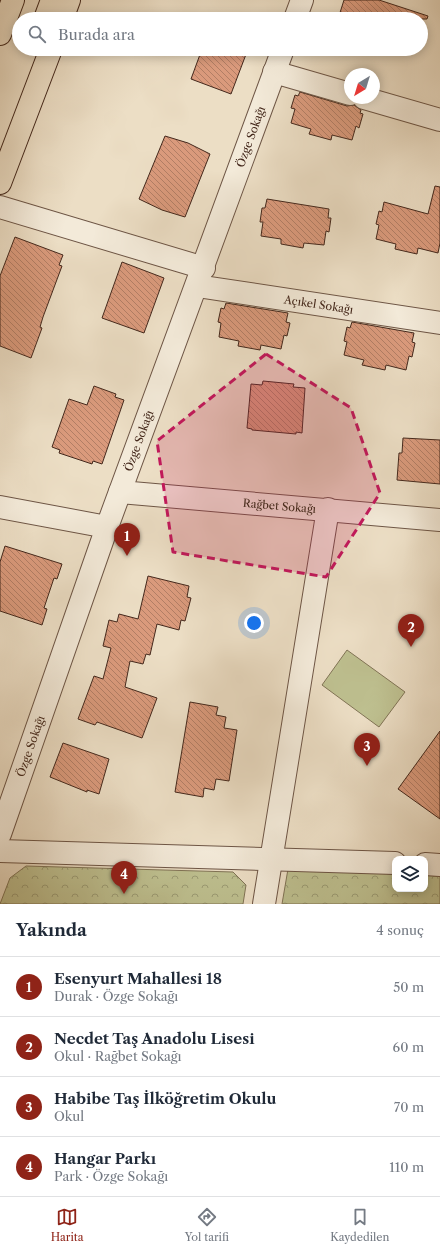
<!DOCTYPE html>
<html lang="tr">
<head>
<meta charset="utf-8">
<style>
  :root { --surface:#fff; --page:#f2f2f3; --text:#1f2937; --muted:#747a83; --line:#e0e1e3; --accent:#8f2418 }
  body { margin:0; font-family:"Libre Caslon Text",serif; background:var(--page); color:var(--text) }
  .controls { position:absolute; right:12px; bottom:12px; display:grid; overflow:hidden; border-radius:8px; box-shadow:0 2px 10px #0003 }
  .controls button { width:36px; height:36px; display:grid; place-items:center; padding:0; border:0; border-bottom:1px solid var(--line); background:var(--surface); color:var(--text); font:20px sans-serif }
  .compass { position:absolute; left:344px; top:68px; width:36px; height:36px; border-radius:50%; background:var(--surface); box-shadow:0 2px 10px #0003; rotate:218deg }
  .you { position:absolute; left:254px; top:623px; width:14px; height:14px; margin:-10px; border:3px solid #fff; border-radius:50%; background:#1a73e8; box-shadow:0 0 0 6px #1a73e833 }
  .badge { display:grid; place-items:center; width:26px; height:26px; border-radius:50%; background:var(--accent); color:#fff; font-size:13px; font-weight:700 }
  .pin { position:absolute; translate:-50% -33px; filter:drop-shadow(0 1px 2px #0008) }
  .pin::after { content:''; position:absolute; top:21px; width:14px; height:12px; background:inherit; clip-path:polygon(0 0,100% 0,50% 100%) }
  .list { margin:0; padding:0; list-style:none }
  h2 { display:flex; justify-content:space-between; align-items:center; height:52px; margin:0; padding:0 16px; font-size:17px }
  h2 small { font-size:13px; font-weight:400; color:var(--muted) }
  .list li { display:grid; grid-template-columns:26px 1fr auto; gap:12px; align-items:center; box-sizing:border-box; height:60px; padding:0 16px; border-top:1px solid var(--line) }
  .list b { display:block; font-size:15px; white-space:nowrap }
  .list p { margin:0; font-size:13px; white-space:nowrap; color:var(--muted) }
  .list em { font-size:13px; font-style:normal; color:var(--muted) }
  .icon { flex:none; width:22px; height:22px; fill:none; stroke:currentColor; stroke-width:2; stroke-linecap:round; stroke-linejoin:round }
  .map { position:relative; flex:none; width:440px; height:904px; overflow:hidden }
  .search { position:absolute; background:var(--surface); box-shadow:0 2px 10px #0003; left:12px; right:12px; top:12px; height:44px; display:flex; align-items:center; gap:10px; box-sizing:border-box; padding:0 14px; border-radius:22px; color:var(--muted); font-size:15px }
  .sheet { height:292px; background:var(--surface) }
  nav { display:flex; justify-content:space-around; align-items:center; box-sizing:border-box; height:56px; border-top:1px solid var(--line); background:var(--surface); font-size:11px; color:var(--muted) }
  nav a { display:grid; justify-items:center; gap:2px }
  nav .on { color:var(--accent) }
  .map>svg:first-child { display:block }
  .grass { fill:#bec090; stroke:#817456 }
  .park { fill:url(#park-crowns); stroke:#817456 }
  .building { fill:url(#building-back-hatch); stroke:#44281c }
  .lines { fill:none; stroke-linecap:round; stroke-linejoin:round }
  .minor-casing { stroke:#6e5646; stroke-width:24 }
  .highway-casing { stroke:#44281c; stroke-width:24 }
  .minor { stroke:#f3ead9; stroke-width:22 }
  .highway { stroke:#ecdec5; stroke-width:22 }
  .marked { fill:#c2185b; fill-opacity:0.2; stroke:#c2185b; stroke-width:3; stroke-dasharray:8 5; stroke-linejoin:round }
  .labels { text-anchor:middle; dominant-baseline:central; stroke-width:3.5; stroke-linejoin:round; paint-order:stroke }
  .street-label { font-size:11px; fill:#44281c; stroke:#f3ead9 }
</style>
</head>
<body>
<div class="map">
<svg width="440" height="904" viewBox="0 0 440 904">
  <defs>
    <pattern id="park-crowns" width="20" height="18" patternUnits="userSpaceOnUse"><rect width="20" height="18" fill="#bec090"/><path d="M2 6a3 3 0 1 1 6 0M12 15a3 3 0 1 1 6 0" fill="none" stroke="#9c9c75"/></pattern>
    <pattern id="building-back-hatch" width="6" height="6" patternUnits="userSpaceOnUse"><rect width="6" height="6" fill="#da9a7c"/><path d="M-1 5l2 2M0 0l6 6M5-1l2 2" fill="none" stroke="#b27e65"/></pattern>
  </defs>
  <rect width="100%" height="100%" fill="#ecdec5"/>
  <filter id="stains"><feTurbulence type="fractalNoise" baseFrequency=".005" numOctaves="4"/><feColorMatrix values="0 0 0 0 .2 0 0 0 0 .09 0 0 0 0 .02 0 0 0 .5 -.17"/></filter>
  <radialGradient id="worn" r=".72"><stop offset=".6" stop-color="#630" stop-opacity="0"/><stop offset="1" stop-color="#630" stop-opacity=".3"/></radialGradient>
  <path class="grass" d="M347 650 405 692 379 727 322 685Z"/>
  <path class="park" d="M26 866 233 872 246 885 243 904H0L10 878Z
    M288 869 395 871V889H425V872H440V904H282Z"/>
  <path class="building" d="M344 0H379L428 16 427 19H338Z
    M202 49H248L231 94 191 79Z
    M300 92 347 106 354 105 361 110 360 113 363 114 359 128 356 126 352 140 332 135 331 140 309 134 311 129 291 123 295 109 291 108 295 95 298 96Z
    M165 136 188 143 210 154 185 217 162 210 139 199Z
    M435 186 440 187V243L438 253 418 248 417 254 395 249 396 244 376 239 379 225 376 224 379 211 382 212 384 202 428 214Z
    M267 199 329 209 328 218H331L329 232 326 231 324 245 304 243 303 248 281 244V239L261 236 263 222H260L262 208H265Z
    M15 237 63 255 59 265 62 266 43 317 40 327 42 328 31 358 0 346V276Z
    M122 262 164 278 144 333 102 318Z
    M226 303 288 313 286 322 290 323 287 336 284 335 281 349 261 345 260 350 238 346 239 341 219 337 221 323 218 322 221 308 224 309Z
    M352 322 414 333 412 342 415 343 412 357 409 356 406 370 386 365 385 370 362 365 364 360 344 355 347 342 344 341 347 327 350 328Z
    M263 381 294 384 293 387 305 388 302 433 296 432V434L252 430V429L247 428 251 384 262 385Z
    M94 386 116 394 115 397 124 400 102 464 93 461 92 464 59 453 60 450 52 447 69 399 87 405Z
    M403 438 440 440V484L397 480 399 453H402Z
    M5 546 62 564 57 579 54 578 44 608 47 609 42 625 0 611V562Z
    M148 576 189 586 187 597 191 598 185 621 181 620 179 630 157 624 150 655 146 654 143 664 130 661 125 687 157 698 142 738 97 722 95 725 78 719 94 676 103 679 111 648 103 646 109 620 117 622 119 614 138 619Z
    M190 702 218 707 216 715 226 717 224 728 237 730 229 781 216 779 214 790 204 788 203 797 175 792Z
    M440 731V819L398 789Z
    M63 743 109 759 99 794 87 790V792L50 777Z"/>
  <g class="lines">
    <g class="minor-casing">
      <g id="minor">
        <path d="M295 19 302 0"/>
        <path d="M274 72 350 94"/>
        <path d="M364 98 440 120"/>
        <path d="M0 207 204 268"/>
        <path id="s1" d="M197 286 440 323"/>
        <path id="s2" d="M120 492 440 520"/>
        <path d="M0 507 107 527"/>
        <path id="s3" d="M0 834 107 527 283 49"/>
        <path d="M0 851 395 863"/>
        <path d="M425 864 440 865"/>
        <path d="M264 904 328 509"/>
      </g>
    </g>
    <g class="highway-casing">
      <path id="highway" d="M45 19 52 0
        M62 19 69 0
        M0 34 13 0
        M0 183 51 49"/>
    </g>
    <use href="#minor" class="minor"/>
    <use href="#highway" class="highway"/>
  </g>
  <path class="marked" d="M266 354 351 408 380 493 326 577 173 552 157 441Z"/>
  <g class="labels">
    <g class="street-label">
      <text stroke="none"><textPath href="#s3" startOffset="741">Özge Sokağı</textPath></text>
      <text stroke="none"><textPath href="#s1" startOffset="123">Açıkel Sokağı</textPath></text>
      <text stroke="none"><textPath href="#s3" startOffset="417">Özge Sokağı</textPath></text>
      <text stroke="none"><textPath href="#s2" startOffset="160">Rağbet Sokağı</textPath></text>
      <text stroke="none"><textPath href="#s3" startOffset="93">Özge Sokağı</textPath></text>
    </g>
  </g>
  <rect width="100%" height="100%" filter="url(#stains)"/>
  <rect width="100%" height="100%" fill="url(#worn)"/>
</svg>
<div class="controls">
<button><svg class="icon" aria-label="layers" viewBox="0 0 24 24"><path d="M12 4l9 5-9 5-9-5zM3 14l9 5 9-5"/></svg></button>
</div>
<svg class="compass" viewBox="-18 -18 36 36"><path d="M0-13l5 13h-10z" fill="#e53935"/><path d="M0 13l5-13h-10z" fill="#747a83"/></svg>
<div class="you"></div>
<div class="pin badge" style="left:127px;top:556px">1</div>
<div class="pin badge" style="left:411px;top:647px">2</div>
<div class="pin badge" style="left:367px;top:766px">3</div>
<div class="pin badge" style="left:124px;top:894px">4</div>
<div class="search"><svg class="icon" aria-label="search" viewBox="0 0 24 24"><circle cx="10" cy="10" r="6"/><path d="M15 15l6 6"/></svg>Burada ara</div>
</div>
<section class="sheet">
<h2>Yakında<small>4 sonuç</small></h2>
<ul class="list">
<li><span class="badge">1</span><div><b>Esenyurt Mahallesi 18</b><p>Durak · Özge Sokağı</p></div><em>50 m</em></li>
<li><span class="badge">2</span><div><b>Necdet Taş Anadolu Lisesi</b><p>Okul · Rağbet Sokağı</p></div><em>60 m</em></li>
<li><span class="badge">3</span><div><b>Habibe Taş İlköğretim Okulu</b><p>Okul</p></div><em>70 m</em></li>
<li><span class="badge">4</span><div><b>Hangar Parkı</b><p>Park · Özge Sokağı</p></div><em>110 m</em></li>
</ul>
</section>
<nav>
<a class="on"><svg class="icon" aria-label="map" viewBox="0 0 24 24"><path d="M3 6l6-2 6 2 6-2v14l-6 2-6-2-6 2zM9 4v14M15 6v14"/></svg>Harita</a>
<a><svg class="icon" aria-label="directions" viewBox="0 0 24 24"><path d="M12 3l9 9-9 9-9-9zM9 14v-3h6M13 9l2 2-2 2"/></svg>Yol tarifi</a>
<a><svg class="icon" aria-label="saved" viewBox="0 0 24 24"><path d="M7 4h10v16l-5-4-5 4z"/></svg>Kaydedilen</a>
</nav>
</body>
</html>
